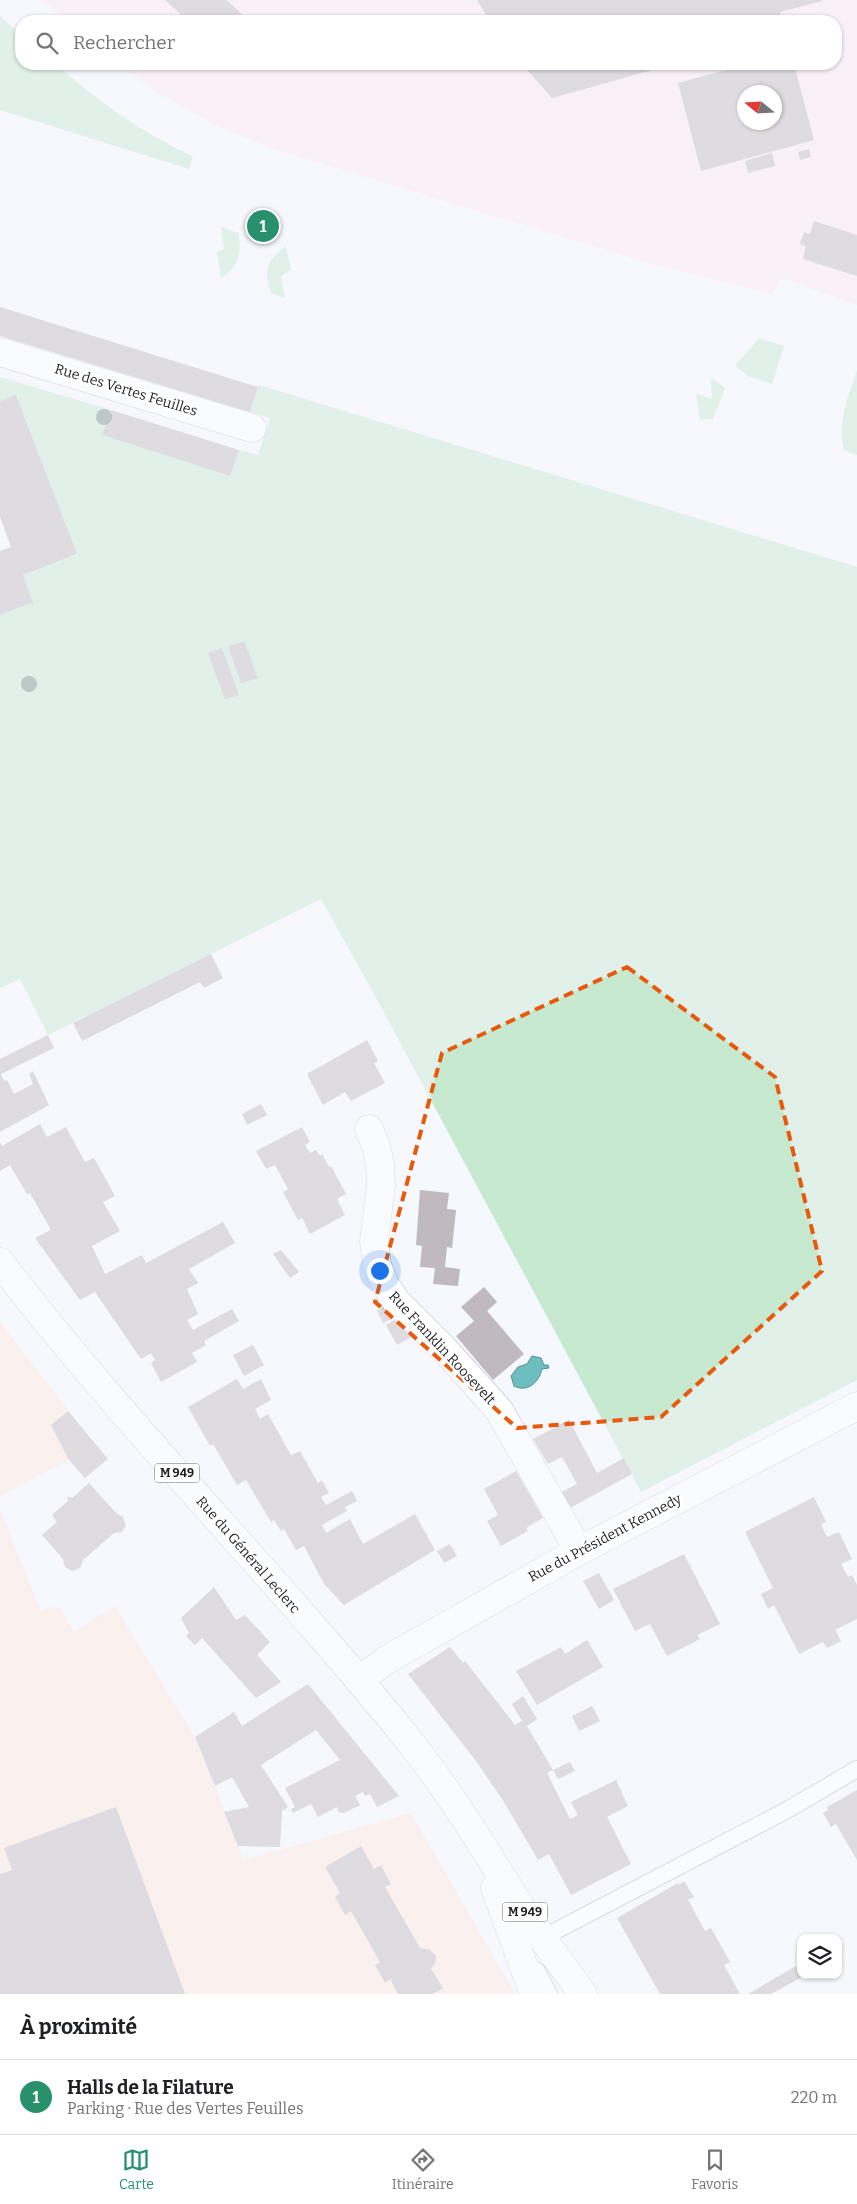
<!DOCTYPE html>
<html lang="fr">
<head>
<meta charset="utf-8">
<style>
  :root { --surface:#fff; --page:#f6f6f6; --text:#202124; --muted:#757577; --line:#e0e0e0; --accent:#29906c }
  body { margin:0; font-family:Bitter,serif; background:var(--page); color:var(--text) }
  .controls { position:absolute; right:15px; bottom:15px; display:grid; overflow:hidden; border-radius:10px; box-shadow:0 1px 4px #0004 }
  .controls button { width:45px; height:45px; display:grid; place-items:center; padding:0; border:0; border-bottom:1px solid var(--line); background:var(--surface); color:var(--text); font:25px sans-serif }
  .compass { position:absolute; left:737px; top:85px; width:45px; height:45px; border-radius:50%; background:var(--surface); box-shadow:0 1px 4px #0004; rotate:288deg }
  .you { position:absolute; left:379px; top:1270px; width:18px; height:18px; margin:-12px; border:4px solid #fff; border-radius:50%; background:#1a73e8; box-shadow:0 0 0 8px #1a73e833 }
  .badge { display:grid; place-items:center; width:32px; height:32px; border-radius:50%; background:var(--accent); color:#fff; font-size:16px; font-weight:700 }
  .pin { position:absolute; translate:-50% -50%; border:2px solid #fff; box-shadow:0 1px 5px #0006 }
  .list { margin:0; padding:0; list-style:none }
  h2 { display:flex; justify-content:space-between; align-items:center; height:65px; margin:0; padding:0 20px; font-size:21px }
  h2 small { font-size:16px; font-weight:400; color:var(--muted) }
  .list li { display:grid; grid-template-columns:32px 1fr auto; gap:15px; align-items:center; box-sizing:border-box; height:75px; padding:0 20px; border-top:1px solid var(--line) }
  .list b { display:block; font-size:19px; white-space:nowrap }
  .list p { margin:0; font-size:16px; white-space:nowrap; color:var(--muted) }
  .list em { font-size:16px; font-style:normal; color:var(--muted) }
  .icon { flex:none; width:28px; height:28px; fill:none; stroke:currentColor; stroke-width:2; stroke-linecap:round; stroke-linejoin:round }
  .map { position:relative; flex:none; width:857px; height:1994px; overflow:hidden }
  .search { position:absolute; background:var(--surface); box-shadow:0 1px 4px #0004; left:15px; right:15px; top:15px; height:55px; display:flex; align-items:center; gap:12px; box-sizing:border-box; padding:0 18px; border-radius:20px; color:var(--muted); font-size:19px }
  .sheet { height:140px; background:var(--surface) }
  nav { display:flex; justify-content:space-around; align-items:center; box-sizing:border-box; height:70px; border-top:1px solid var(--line); background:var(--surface); font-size:14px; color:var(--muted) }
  nav a { display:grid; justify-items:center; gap:2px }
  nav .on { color:var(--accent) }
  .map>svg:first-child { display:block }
  .industrial { fill:#fce8ef; fill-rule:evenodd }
  .medical { fill:#ffe9dc }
  .green { fill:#c7e9d0 }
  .water { fill:#6fbebf; stroke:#578f90 }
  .building { fill:#c0b9bf; fill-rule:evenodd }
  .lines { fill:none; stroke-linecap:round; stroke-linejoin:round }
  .lane-casing { stroke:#b6b9c1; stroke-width:18 }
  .street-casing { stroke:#b6b9c1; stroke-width:29 }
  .primary-casing { stroke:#b6b9c1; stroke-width:29 }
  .lane { stroke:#fff; stroke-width:16 }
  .street { stroke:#fff; stroke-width:28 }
  .primary { stroke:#fff; stroke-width:28 }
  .tree { fill:#789084 }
  .marked { fill:none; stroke:#e8590c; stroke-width:4; stroke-dasharray:10 6; stroke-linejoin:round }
  .labels { text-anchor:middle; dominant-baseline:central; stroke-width:5; stroke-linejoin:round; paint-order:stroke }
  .shield { fill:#fff; stroke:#626365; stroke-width:1 }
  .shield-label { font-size:12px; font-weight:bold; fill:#1f2023 }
  .street-label { font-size:14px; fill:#1f2023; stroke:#fff }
</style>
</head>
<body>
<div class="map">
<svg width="857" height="1994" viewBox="0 0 857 1994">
  <rect width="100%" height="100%" fill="#f5f8fe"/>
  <path class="industrial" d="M42 0H857V305L782 278 771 294 645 262 277 150 217 126 157 92 118 64H836V21H67ZM744 92H774V122H744Z"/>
  <path class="medical" d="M0 1322 96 1446 0 1496Z
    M0 1509 41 1612 50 1607 61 1609 74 1632 115 1606 195 1737 244 1860 411 1813 515 1994H0Z"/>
  <path class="green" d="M0 16 21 35V64H55C96 99 143 134 193 156L189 169 0 110Z
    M221 227 238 233C243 253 238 267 221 278L217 252 224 249Z
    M286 246 291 270 281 276 285 298 271 293C263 270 267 260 286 246Z
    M759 338 784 346 772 384 748 376 735 366Z
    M857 370V455L844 450C836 424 849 395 857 370Z
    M0 377 111 410 102 435 230 476 239 450 258 455 270 418 250 412 259 385 857 567V1380L641 1492 374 994 321 899 48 1035 20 979 0 988V615L31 603 34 605 23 575 76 555 78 557 17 397 19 395 0 401Z
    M711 378 725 388 713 419 700 420 696 394 712 399Z"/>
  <path class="water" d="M532 1356 541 1358 544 1365H548L549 1368 542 1369C539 1382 528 1393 514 1386L511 1376 518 1367 527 1364Z"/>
  <path class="building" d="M165 0H226L242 14 235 21H188Z
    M477 0H822V1L780 12 782 21H490Z
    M522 64H674L552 98Z
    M748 64H794L814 140 701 171 678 83ZM744 92H774V122H744Z
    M809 149 811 157 800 160 798 152Z
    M772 153 775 166 748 173 745 161Z
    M814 221 857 235V276L803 259 806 246 800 244 804 232 810 234Z
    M0 307 258 387 250 412 0 336Z
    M16 395 77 554 23 575 34 605 31 603 0 615V551L11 547 0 517V401Z
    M111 410 239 450 230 476 102 435Z
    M244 641 258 678 241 683 228 646Z
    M222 648 239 695 225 699 208 653Z
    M211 954 223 978 204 988 200 982 82 1041 73 1023Z
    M48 1035 54 1048 1 1074 4 1081 7 1080 14 1094 33 1084 29 1074 33 1071 49 1105 0 1132V1059Z
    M367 1040 378 1061 374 1063 385 1083 351 1101 345 1092 323 1105 307 1074Z
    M261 1104 267 1115 247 1125 242 1114Z
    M40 1124 47 1137 66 1127 85 1162 94 1158 115 1196 103 1202 120 1231 92 1246 105 1274 142 1255 146 1263 223 1222 235 1243 189 1269 198 1283 187 1289 198 1314 187 1320 193 1330 232 1309 239 1321 204 1341 206 1345 192 1353 197 1362 161 1382 151 1363 155 1360 151 1353 141 1359 95 1292 80 1300 35 1238 51 1230 30 1193 27 1194 10 1165 0 1171V1142L2 1146Z
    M302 1127 310 1142 305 1145 310 1153 316 1150 320 1156 322 1154 329 1167 331 1166 346 1194 337 1199 345 1215 310 1234 302 1218 298 1220 283 1192 288 1189 275 1165 266 1169 256 1151Z
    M420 1190 449 1193 447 1209 456 1210 452 1248 447 1247 445 1267 460 1269 458 1286 433 1284 435 1268 420 1267 422 1246 416 1245Z
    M281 1250 299 1272 290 1278 273 1254Z
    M484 1287 497 1302 487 1311 524 1354 493 1380 456 1336 474 1321 461 1307Z
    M385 1306 392 1319 383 1323 377 1311Z
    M398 1318 413 1336 397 1345 386 1325Z
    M253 1345 264 1365 244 1376 233 1355Z
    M237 1379 243 1389 261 1379 271 1400 255 1409 260 1419 268 1414 291 1455 300 1451 318 1483 322 1480 329 1493 321 1497 326 1505 352 1491 357 1501 345 1507 347 1511 322 1525 326 1533 350 1519 363 1544 415 1514 435 1550 344 1605 324 1584 304 1546 296 1550 284 1529 281 1531 274 1520 271 1522 246 1480 237 1485 213 1444 210 1446 188 1407Z
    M68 1411 108 1459 85 1478 69 1460 51 1425Z
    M569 1420 597 1473 624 1458 632 1474 570 1508 562 1492 577 1484 570 1471 562 1457 548 1464 533 1439Z
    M516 1471 543 1518 526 1528 528 1531 501 1546 487 1521 498 1515 484 1489Z
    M89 1483 116 1513 123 1517 126 1525 122 1532 114 1533 83 1560 80 1568 72 1571 65 1567 63 1559 42 1535 57 1522 52 1515 68 1501 67 1497 72 1498Z
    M814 1497 826 1522 821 1524 827 1537 839 1532 852 1559 841 1564 848 1577 852 1575 857 1585V1619L835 1630 841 1641 827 1648 823 1642 799 1654 774 1605 768 1609 761 1594 773 1588 745 1532Z
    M450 1544 457 1556 444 1563 437 1551Z
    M684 1554 720 1624 697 1635 700 1639 667 1656 650 1624 635 1631 613 1589Z
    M599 1573 614 1600 599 1609 583 1581Z
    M214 1587 236 1620 245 1615 270 1642 257 1655 281 1682 256 1698 202 1638 195 1645 186 1636 189 1633 181 1618Z
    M587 1640 603 1667 537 1705 516 1671 561 1647 565 1654Z
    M450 1647 463 1663 465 1661 515 1725 522 1721 512 1704 523 1696 537 1719 527 1726 553 1770 570 1762 575 1771 558 1779 553 1770 547 1773 570 1819 578 1815 571 1802 616 1780 628 1806 607 1817 631 1864 571 1895 549 1854 538 1860 504 1802 476 1761 408 1674Z
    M308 1684 399 1796 377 1807 370 1794 365 1796 363 1792 355 1796 360 1805 344 1813 339 1812 337 1807 318 1817 311 1804 293 1813 291 1809 295 1807 285 1788 340 1760 316 1730 261 1765 288 1807 282 1811 280 1847 238 1846 224 1812 249 1807 232 1777 215 1786 195 1737 234 1712 242 1726Z
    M592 1706 600 1721 579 1731 572 1716Z
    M857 1790V1860L836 1824 831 1827 823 1813 828 1810 827 1807Z
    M116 1807 185 1994H0V1874L12 1870 4 1848Z
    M361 1846 374 1869 381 1865 391 1884 385 1887 420 1948 430 1950 436 1956 435 1963 431 1969 443 1988 433 1994H398L390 1979 385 1983 375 1965 380 1962 351 1911 345 1915 335 1897 340 1893 325 1867Z
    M684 1881 694 1897 688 1900 705 1931 711 1928 730 1962 724 1965 740 1994H660L617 1918 678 1883 679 1885Z
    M796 1966 802 1977 771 1994H748Z"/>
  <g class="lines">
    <g class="lane-casing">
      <path id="lane" d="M542 1938 789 1809 857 1769
        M537 1971 549 1994"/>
    </g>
    <g class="street-casing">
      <path id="street" d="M0 352 252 428
        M369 1129 376 1146 380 1164 381 1185 374 1241 377 1265 384 1283 396 1301 444 1349 499 1410 579 1551
        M359 1680 388 1659 579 1551 857 1406"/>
    </g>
    <g class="primary-casing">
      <path id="primary" d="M0 1262C127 1428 276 1576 407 1738 447 1788 481 1843 515 1898 536 1931 560 1962 583 1994
        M495 1888 534 1994"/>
    </g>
    <use href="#lane" class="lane"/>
    <use href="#street" class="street"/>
    <use href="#primary" class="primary"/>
  </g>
  <g class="tree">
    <circle cx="104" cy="417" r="8"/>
    <circle cx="29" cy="684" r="8"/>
  </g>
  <path d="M0 0H857V1994H0ZM627 967 775 1077 822 1271 661 1417 517 1428 375 1302 442 1053Z" fill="#f5f8fe" fill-opacity=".55" fill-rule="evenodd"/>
  <path class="marked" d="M627 967 775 1077 822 1271 661 1417 517 1428 375 1302 442 1053Z"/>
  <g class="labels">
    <g class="shield">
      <rect x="154.5" y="1463.5" width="45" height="19" rx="4"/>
      <rect x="502.5" y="1902.5" width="45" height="19" rx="4"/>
    </g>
    <g class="shield-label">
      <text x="177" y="1473">M 949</text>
      <text x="525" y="1912">M 949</text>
    </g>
    <g class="street-label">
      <text transform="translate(126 390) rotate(17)">Rue des Vertes Feuilles</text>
      <text transform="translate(442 1348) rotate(47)">Rue Franklin Roosevelt</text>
      <text transform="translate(605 1538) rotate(-28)">Rue du Président Kennedy</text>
      <text transform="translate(248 1555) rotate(49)">Rue du Général Leclerc</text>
    </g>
  </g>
</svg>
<div class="controls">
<button><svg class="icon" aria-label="layers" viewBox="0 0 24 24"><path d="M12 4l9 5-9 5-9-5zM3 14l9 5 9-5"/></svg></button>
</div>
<svg class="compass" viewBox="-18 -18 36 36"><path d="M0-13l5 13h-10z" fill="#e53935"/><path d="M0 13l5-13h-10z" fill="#757577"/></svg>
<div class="you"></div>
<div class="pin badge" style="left:263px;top:226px">1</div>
<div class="search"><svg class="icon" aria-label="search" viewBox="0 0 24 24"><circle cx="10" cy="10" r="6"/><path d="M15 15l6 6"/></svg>Rechercher</div>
</div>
<section class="sheet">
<h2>À proximité<small></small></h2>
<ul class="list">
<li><span class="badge">1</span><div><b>Halls de la Filature</b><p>Parking · Rue des Vertes Feuilles</p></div><em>220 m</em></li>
</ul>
</section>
<nav>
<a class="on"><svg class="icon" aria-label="map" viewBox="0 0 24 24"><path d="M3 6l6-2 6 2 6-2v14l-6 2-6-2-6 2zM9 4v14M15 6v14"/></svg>Carte</a>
<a><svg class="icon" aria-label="directions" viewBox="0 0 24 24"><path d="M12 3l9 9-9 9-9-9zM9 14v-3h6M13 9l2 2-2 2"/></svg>Itinéraire</a>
<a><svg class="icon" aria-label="saved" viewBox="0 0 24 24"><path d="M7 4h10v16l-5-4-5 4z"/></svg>Favoris</a>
</nav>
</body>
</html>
